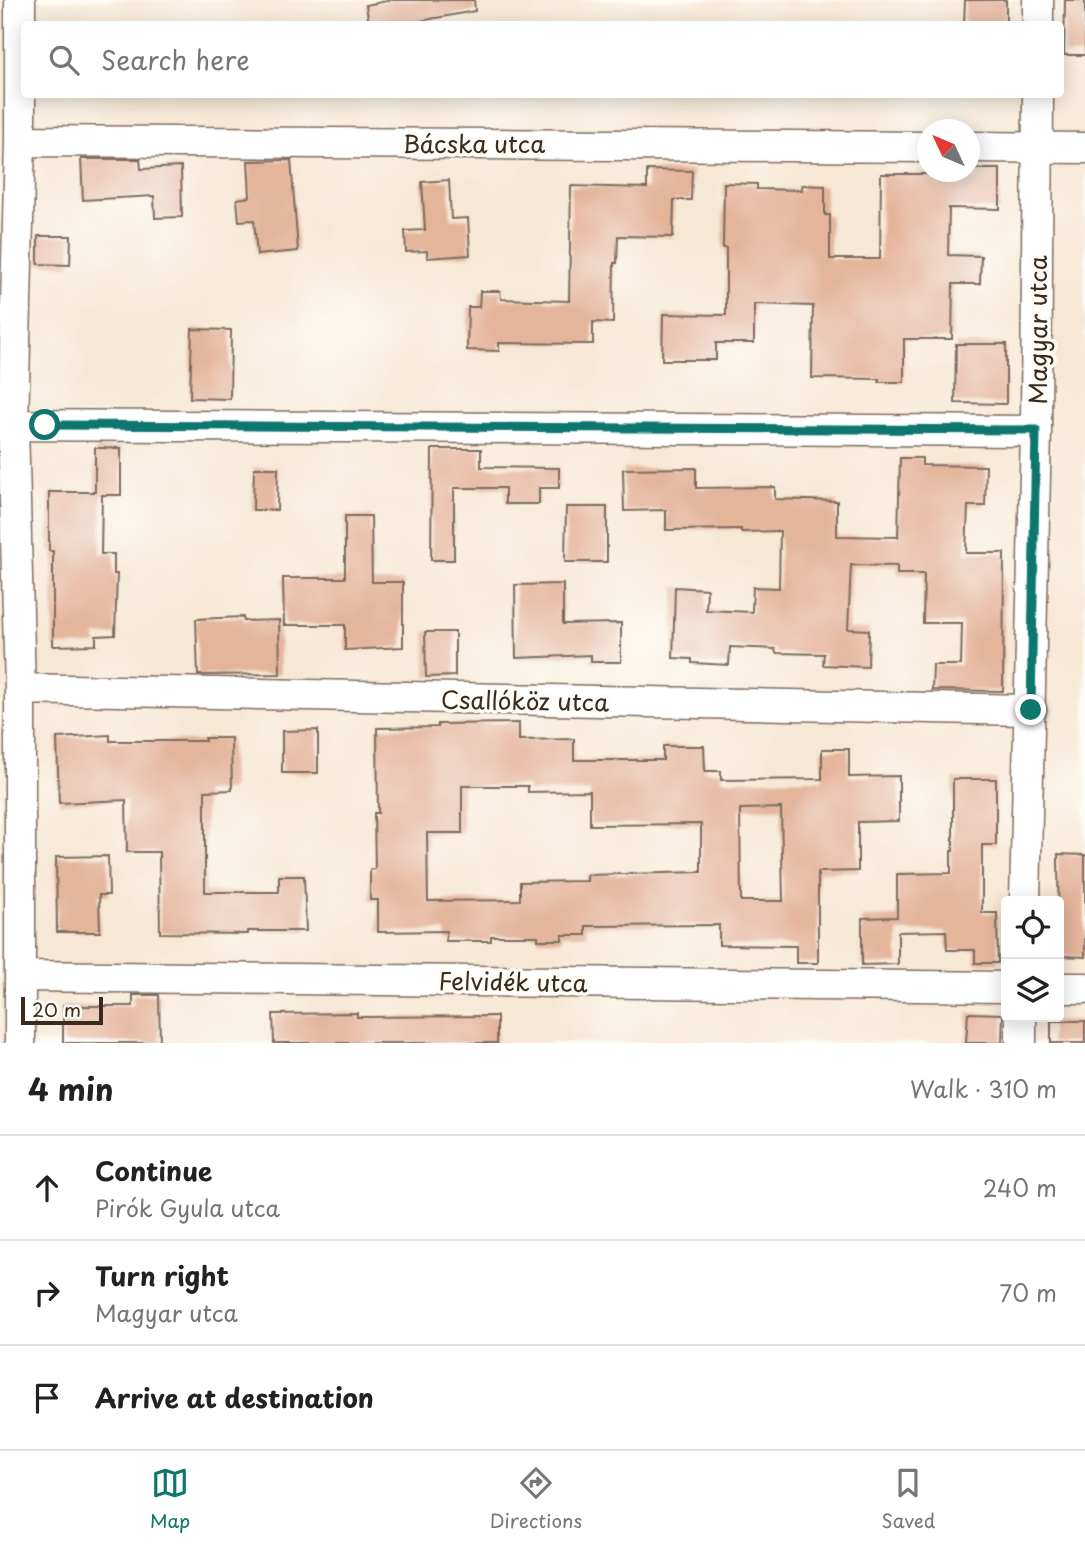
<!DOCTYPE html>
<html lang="en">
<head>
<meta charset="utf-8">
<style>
  :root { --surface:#fff; --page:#f6f6f6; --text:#222; --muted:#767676; --line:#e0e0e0; --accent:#0f766e }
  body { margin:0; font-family:"Playpen Sans",sans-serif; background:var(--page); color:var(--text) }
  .controls { position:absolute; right:21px; bottom:21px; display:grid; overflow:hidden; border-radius:7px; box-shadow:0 4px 18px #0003 }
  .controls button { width:63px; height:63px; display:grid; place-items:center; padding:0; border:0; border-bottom:2px solid var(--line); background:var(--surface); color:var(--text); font:35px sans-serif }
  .compass { position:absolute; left:917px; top:119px; width:63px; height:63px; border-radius:50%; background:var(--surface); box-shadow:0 4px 18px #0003; rotate:314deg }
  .scale { position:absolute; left:21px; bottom:18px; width:82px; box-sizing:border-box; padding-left:7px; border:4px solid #3b2a1e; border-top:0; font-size:19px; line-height:24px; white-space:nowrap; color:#3b2a1e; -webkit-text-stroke:5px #fdfcf7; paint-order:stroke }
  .stop { position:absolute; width:21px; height:21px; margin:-16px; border:5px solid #0f766e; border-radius:50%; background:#fff }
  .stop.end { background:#0f766e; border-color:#fff; box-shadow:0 2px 7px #0008 }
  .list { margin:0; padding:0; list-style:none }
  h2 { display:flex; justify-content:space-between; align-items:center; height:91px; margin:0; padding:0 28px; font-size:30px }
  h2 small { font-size:23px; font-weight:400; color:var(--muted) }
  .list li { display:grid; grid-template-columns:46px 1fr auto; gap:21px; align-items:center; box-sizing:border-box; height:105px; padding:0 28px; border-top:2px solid var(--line) }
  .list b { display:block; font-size:26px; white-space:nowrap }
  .list p { margin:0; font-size:23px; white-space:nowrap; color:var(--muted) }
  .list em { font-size:23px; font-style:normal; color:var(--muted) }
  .icon { flex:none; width:38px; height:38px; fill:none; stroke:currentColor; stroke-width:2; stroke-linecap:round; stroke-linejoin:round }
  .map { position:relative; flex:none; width:1085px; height:1043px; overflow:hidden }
  .search { position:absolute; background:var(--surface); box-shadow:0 4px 18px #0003; left:21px; right:21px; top:21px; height:77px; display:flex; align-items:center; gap:18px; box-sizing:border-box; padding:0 24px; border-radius:7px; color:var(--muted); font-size:26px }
  .sheet { height:406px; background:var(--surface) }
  nav { display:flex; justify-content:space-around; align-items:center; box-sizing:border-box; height:98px; border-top:2px solid var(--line); background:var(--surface); font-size:19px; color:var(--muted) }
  nav a { display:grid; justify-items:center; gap:4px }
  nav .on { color:var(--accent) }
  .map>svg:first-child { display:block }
  .building { fill:#e4b49b; fill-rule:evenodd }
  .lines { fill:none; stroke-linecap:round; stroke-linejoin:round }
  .minor-casing { stroke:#7d6c5e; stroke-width:33 }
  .minor { stroke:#fff; stroke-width:30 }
  .route { stroke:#0f766e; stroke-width:9 }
  .labels { text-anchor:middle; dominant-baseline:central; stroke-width:7; stroke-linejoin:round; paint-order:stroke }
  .street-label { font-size:24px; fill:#3b2a1e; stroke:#fdfcf7 }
</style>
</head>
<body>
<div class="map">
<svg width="1085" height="1043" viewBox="0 0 1085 1043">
  <rect width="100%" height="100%" fill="#fdfcf7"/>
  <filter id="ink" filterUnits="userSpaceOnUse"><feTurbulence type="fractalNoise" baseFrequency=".0143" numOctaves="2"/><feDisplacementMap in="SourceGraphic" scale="14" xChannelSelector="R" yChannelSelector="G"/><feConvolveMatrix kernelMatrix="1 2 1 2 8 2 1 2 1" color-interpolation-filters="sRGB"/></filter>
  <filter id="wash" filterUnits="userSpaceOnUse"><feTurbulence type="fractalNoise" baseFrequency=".00686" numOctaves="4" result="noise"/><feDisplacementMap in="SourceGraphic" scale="28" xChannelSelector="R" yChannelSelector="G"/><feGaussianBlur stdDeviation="1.57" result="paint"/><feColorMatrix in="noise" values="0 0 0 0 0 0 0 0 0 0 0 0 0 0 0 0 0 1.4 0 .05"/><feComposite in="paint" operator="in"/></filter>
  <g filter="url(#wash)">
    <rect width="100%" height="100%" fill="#f7e8d5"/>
    <g id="blocks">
      <path class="building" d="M392 0H474L475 11 403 24H369L366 5Z
        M965 0H1006V24H964Z
        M1065 0H1085V55H1064Z
        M81 159H140L141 169 181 167 182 217 155 218 154 196 83 200Z
        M291 160 298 251 257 255 254 220 239 221 237 199 250 197 248 161Z
        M970 169H1000V209L949 208 948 255 981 256 980 284H953L952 339H904V382H879V379L812 378 813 306 754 304V343H716V360H662L663 314 726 315V248H723L724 183 757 184V189L802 190V185L825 186V215H830V259H880L881 174H939V172H970Z
        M647 170 692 171 691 200H674L673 237 618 236 617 263H614L613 323 593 322V344L499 343V351L467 350 468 307H479L480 291H500L501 299 569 301 571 186 647 188Z
        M449 180 451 219 468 218 470 255 427 258V251L406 252 405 231 425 230 422 182Z
        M38 236H71L70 265 38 264Z
        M192 329 231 330 230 399 190 398Z
        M956 344H1006V404L955 403Z
        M95 448H121V495H102L101 554H114V574H117L115 635 96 636V645L53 646V551H49V492H95Z
        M432 449H481V467L559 468V488H539V504H505V488H454V560H431Z
        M900 458H922V465L986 466 985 506H968L966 553H1004L1003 691 932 690 933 665H961L962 623H923L924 574H897V566L851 565 848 629 869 630 868 667 823 665 824 654 776 653 775 649 730 647 729 665 692 663V659L673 658 675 587 707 589 706 610 752 612 753 587 779 588 780 531 741 532V529L666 530V510L624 511 623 469 696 468V488L775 487V499L837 501V536L898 537Z
        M254 468H278L277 510H253Z
        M566 507H607V562H565Z
        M345 516H371L372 582H403V647L345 650V625H284L283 578H345Z
        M563 584V624L621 623V662H591V655L516 658 515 585Z
        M243 617 244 621 279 620 280 674 198 675 196 619Z
        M425 632H455V676L426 677Z
        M519 723V740L574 739V760H663V746H704L705 771H721V780L822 779V749H849V777L899 776V821L858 822V871L818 872V963H796V946L719 945V925L586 926V935H562V940H538V936H491V941H446V931L378 932V900H370V870L375 869 374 813H378L377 728 438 727V724ZM462 786H528V792L590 791V825L701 824V872L587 875V881L520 882V900L428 901 427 833H462ZM781 808 783 901H741L740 809Z
        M318 730V773H282V731Z
        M110 735V741H205V738H231L232 790 205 791V892H279V876H304L306 931H248V934L160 933 159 852H127L126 800 59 803 57 738Z
        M953 779H996V845H982V913H997L998 963H975V950H947L946 931 898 932V964L862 965V918L897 917V874L951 873V851H953Z
        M1058 854 1085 855V957L1059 956Z
        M108 856 109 895H99L100 932H57L56 857Z
        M133 995H159L160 1043H63V1006H133Z
        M357 1013V1017L497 1016V1043H274L273 1014Z
        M968 1013 1003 1014 1002 1043H966Z
        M1051 1021H1085V1043H1051Z"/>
    </g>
  </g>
  <g filter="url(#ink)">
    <use href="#blocks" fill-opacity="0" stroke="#7d6c5e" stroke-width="2"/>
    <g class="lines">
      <g class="minor-casing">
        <path id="minor" d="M1038 24V0
          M20 141 928 147
          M970 147 1085 148
          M0 425 1036 431
          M20 689 1031 710
          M1025 901 1036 431 1038 94
          M20 976 1006 987
          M1059 988H1085
          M20 1043V689L13 425 20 141V0
          M1021 1043V1017"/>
      </g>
      <use href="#minor" class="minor"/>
    </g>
  </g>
  <g class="lines" filter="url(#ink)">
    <path class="route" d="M45 425 1036 430 1031 710"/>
  </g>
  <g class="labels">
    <g class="street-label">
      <text x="474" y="143">Bácska utca</text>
      <text transform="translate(1037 330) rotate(-90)">Magyar utca</text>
      <text transform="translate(525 700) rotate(1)">Csallóköz utca</text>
      <text transform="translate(513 981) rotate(1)">Felvidék utca</text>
    </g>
  </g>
</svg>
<div class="controls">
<button><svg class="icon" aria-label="locate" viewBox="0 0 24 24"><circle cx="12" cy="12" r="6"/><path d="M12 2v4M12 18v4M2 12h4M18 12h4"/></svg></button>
<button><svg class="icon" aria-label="layers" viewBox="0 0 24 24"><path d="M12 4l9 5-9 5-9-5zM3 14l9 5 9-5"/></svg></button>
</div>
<svg class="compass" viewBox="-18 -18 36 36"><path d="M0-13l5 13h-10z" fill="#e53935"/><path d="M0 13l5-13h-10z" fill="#767676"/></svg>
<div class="scale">20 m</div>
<div class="stop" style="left:45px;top:425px"></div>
<div class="stop end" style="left:1031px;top:710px"></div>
<div class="search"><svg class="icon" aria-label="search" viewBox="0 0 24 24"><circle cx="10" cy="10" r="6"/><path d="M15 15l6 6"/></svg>Search here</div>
</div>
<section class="sheet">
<h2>4 min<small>Walk · 310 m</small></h2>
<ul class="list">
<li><svg class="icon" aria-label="ahead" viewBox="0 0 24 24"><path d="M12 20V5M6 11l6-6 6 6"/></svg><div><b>Continue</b><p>Pirók Gyula utca</p></div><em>240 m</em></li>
<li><svg class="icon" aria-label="right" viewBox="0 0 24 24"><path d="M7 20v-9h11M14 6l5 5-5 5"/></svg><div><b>Turn right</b><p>Magyar utca</p></div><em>70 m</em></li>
<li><svg class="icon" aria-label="arrive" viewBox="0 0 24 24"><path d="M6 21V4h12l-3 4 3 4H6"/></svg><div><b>Arrive at destination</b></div></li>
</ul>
</section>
<nav>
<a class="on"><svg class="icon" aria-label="map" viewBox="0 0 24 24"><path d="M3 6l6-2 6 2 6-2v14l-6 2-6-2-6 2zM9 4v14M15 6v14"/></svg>Map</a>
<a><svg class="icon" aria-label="directions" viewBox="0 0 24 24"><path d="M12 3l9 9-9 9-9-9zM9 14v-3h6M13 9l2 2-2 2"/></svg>Directions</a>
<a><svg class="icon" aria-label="saved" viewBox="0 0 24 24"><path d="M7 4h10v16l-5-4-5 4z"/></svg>Saved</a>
</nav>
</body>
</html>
